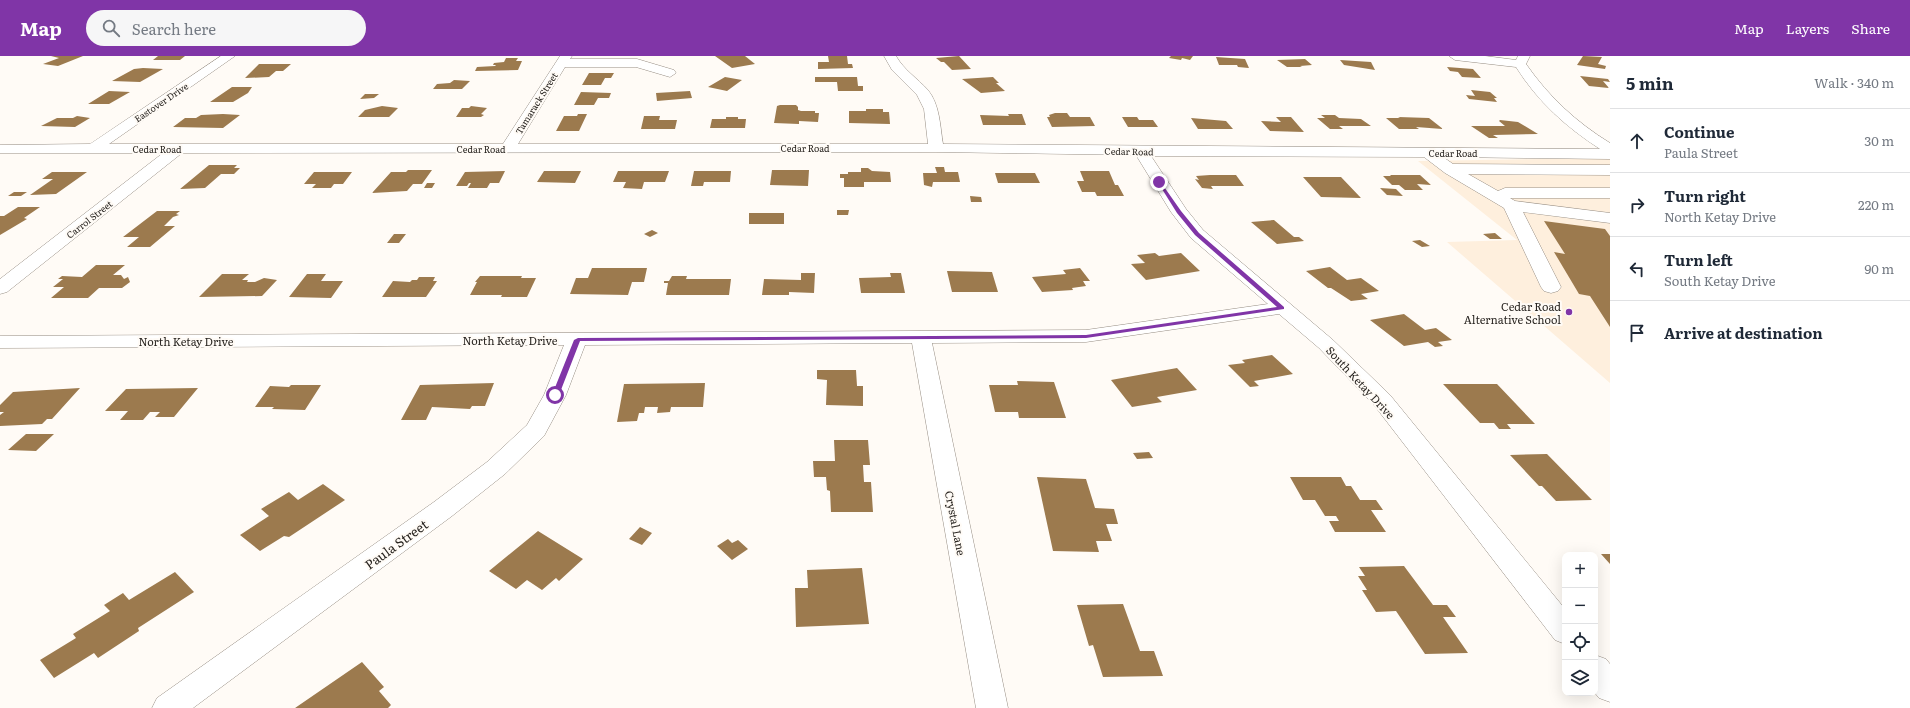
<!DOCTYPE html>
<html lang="en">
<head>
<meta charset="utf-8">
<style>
  :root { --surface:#fff; --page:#f6f6f7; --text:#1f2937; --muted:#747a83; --line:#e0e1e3; --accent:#8035a7 }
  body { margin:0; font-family:Literata,serif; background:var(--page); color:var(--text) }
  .controls { position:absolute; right:12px; bottom:12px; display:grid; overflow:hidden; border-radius:8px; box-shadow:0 4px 16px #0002 }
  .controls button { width:36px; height:36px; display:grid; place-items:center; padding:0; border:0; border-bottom:1px solid var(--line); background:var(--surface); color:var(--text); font:20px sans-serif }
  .stop { position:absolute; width:12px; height:12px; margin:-9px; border:3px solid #8035a7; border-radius:50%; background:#fff }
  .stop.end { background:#8035a7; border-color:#fff; box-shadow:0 1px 4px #0008 }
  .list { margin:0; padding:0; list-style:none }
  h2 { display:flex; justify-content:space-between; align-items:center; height:52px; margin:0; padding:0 16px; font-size:17px }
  h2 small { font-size:13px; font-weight:400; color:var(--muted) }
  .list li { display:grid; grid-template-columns:26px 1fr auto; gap:12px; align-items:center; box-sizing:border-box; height:64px; padding:0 16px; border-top:1px solid var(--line) }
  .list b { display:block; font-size:15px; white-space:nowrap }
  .list p { margin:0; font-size:13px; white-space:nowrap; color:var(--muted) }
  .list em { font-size:13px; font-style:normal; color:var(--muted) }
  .icon { flex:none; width:22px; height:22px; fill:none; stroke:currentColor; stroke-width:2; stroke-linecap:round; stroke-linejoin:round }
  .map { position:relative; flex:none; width:1610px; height:652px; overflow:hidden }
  header { display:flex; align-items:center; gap:24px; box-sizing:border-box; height:56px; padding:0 20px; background:var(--accent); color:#fff }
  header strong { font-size:19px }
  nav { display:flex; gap:22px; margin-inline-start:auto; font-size:14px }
  .search { width:280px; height:36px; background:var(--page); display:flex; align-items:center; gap:10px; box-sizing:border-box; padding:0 14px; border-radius:22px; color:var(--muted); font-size:15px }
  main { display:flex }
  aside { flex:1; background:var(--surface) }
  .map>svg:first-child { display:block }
  .built { fill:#feefdd }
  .building { fill:#9c7a4e }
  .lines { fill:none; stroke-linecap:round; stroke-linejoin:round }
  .minor-casing { stroke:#968d83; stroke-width:1 }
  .minor { fill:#fff; fill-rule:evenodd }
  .route { fill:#8035a7 }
  .poi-dot { fill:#8035a7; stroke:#fffbf6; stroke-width:1.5 }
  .labels { text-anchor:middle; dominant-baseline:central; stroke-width:4; stroke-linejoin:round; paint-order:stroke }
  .far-street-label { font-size:9px; fill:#292521; stroke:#fffbf6 }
  .poi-label { font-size:11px; fill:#292521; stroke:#fffbf6; text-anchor:end }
  .street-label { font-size:11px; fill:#292521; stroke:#fffbf6 }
  .near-street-label { font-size:13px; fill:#292521; stroke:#fffbf6 }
</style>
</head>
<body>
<header>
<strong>Map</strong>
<div class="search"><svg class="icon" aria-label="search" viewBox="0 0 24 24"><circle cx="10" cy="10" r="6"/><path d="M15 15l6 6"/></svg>Search here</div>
<nav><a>Map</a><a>Layers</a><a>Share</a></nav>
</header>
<main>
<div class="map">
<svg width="1610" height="652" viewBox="0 0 1610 652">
  <rect width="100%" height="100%" fill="#fffbf6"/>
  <path class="built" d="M1610 102V327L1447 186 1517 184 1418 105Z"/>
  <path class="building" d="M51 0H83L58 10 43 8 59 2Z
    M158 0H185L180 4H153Z
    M715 0H745L755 8 732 12Z
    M828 0H847L848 8H852L853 12 818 13V6H829Z
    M959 0 971 13 952 14 944 6H941L936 2Z
    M1171 0H1193L1190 4 1182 2 1181 4 1169 2Z
    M1583 0 1602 1 1598 8 1606 10 1605 13 1577 9Z
    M1216 1 1245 3 1249 12 1238 11 1237 9H1219Z
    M506 2H518L516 5H522L518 14 475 15 477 11 495 10 496 9H493L494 7 504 6Z
    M1305 3 1312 9 1300 10 1302 11H1287L1277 4Z
    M1340 4 1371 6 1375 14 1344 9Z
    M259 8H291L283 15H276L269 21 245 22Z
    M1447 11 1473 13 1481 22 1462 21 1458 16 1450 15Z
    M134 13 143 12 163 13 140 26 112 25Z
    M589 17H614L611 22H605L601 29H582Z
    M1580 20 1608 23 1610 26 1603 25 1609 32 1589 30Z
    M725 21 742 24 727 35 708 31Z
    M815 21H857L858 30H863V35H838L837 26H815Z
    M993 21 999 27H996L1005 35 981 37 962 23Z
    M454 24 470 25 462 33H433L437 28 450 27Z
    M232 31H252L248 37 233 46H210Z
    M1471 34 1490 36 1497 42H1494L1497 46 1469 43 1466 39 1475 40Z
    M109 35 130 36 109 48H88Z
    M690 35 692 42 657 45 656 37Z
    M581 36 611 37 609 42H598L594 49H574Z
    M365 38H379L374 42 360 43Z
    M780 49H796L798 51V54L801 55H815V57H819L818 66 799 65V68L774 67 777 50Z
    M382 50 398 52 389 61H358L365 54Z
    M471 50 487 52 481 58 484 59 481 61H456L462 52H469Z
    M866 53H883V56H889L890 68 849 67V55H866Z
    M1055 57H1067L1070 61H1090L1095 70 1052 71 1047 61H1050L1049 59Z
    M223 58 240 59 223 72 173 71 185 62H196L201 59Z
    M578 58H587L579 75H556L564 60H577Z
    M1008 58H1022L1026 69H983L980 59 1009 60Z
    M1321 59H1335L1339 62 1361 63 1371 70H1339L1343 73H1330L1317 62H1325Z
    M77 60 90 62 75 71 41 70 57 62H73Z
    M644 60H660L659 64H677L675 73H641Z
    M726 61H738V63H746L745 72H710L712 63H726Z
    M1122 61H1137L1139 64H1153L1158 71H1128Z
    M1276 61H1291L1304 76 1270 75 1261 65 1281 66Z
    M1398 61 1429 62 1443 73 1416 71 1419 73H1399L1386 62H1400Z
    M1191 62 1226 65 1233 73H1198Z
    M1500 64 1518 66 1538 78 1493 79 1498 82H1489L1471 70H1505L1499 65Z
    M209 109H237L234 112H240L234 118H221L205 132 180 133Z
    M935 111H944L945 116H958L960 126H933L932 131 924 129 923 117H937Z
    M861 112H868L872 115 890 116 891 126H864V131H844V122H840V118H848V116H861Z
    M408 114H432L422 128H413L407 135 372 137 391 116H406Z
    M772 114H809L808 130 770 129Z
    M505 115 499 127H490L487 132H468L471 127H469L467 130H456L465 116Z
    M544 115H581L575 127 537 126Z
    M618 115H669L665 126H644L642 133 623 132 626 126H613Z
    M694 115H731L730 126H704L703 130H691Z
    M1080 115H1109L1115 129H1118L1124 140H1097L1095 136H1082L1077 125H1084Z
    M52 116H87L56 138 30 139 53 123H42Z
    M314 116H352L343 128H334L331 132H312L316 128H304Z
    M995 117H1035L1040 127H998Z
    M1210 119H1236L1244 130H1211L1213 133 1202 132 1195 123 1199 124 1196 120Z
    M1390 119H1420L1431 129 1417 128 1423 134H1405L1399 129H1392L1383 120H1391Z
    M1303 121H1341L1361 142 1321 141Z
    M427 127H435L432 132H424Z
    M1380 132 1396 133 1403 140 1387 139Z
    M14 136H27L21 140H8Z
    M970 140 981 141 982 146H971Z
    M18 151H40L24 162 27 163 0 179V160H4Z
    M837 154H849L848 159H837Z
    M157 155H180L176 158 179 159 173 161 164 170H175L150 191H127L139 181H123Z
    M749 157H784V168H749Z
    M1274 164 1294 181H1299L1304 185 1277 188 1251 166Z
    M1544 165 1605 173 1610 180V271L1590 240 1579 238 1554 196 1565 198Z
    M652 174 658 177 650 181 644 178Z
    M1495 177 1502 183H1490L1483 178Z
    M394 178H406L399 187H387Z
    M1420 184 1430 190 1422 191 1412 185Z
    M1155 197 1159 200 1181 197 1200 215 1146 224 1131 208 1145 207 1137 199Z
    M96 209H125L113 219H121L124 223 128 221 130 226 122 232H99L88 242H51L64 231H53L63 223H58L62 220 82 221Z
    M1330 211 1347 224 1361 222 1379 235 1361 238 1368 243 1351 245 1331 232H1328L1306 215Z
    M592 212H647L644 226H632L628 239 570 238 576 222H588Z
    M1080 212 1090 225H1083L1086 230 1072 232 1073 234 1042 236 1032 221 1066 218 1063 214Z
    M947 215 992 216 998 236H952Z
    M801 217H815L814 237 789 236V239H762L764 223 801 224Z
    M890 217H901L905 237H861L859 222 891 221Z
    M222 218H249L242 224H248L247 226H255L264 222 277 224 262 240 199 241Z
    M307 218H326L321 225H343L331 242 289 241Z
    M480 220H522L521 222H536L527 241H501L502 239H470L477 226H475Z
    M672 220H687L686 223H731L729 239H666L668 227H664V225H669Z
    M419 221H435L433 225H437L426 241H382L393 225 410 226 412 224H417Z
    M1404 258 1425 274 1436 272 1452 284 1438 286 1443 290 1435 291 1428 286 1404 290 1370 264Z
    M1272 299 1293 318 1254 325 1259 330 1250 331 1228 309 1245 307 1242 304Z
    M1177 312 1197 334 1157 341 1162 346 1132 351 1111 324Z
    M817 314H856L857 330H863V350L826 349 827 324 817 323Z
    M1017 325 1054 326 1066 362H1019L1018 356H995L989 329H1018Z
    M494 327 485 350H472L470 353 432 351 426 364H401L420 329Z
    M705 327 703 351H671L670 356 657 357 658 351H645L644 357H639L637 365 617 366 624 328Z
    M1443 328H1497L1535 368H1507L1511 373H1499L1494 367H1480Z
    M291 329H321L305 354 272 353 274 351H255L270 330 289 331Z
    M80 332 52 363H47L42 368 0 370V359L4 356H0V349L13 336Z
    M198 332 174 361H155L160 356H150L143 364H120L128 355H105L126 333Z
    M26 378H54L36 395 8 394Z
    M834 384H868L870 409H863L864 426H871L873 456H831L830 435 827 434 826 421H814L813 405H835Z
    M1149 396 1153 402 1137 403 1133 397Z
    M1547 398 1592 444 1556 445 1542 430H1539L1510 399Z
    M1037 421 1086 423 1095 452 1114 453 1118 468H1106L1112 485H1096L1099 496 1053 495Z
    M1290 421H1341L1346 430H1351L1360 444H1376L1383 454H1371L1386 476H1335L1329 465H1339L1336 460H1325L1315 444H1303Z
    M323 428 345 444 289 481 284 480 260 495 240 479 269 460 261 453 289 436 298 444Z
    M640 471 652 477 642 489 629 483Z
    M538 475 583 503 559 525 556 522 542 534 527 524 516 533 489 515Z
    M728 483 732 487 738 484 748 493 732 504 717 490Z
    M1601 498H1610V508Z
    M1404 510 1433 549H1447L1456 561H1443L1468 597 1425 598 1396 555 1376 556 1362 534H1367L1358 520H1365L1359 511Z
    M862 512 869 568 796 571 795 532H808L807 514Z
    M175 516 194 536 138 572 139 575 98 602 94 597 54 622 40 604 76 582 73 578 110 555 104 549 123 537 129 544Z
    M1123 548 1140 595H1154L1163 620 1103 621 1093 589 1089 590 1077 549Z
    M362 606 384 631 379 635 391 649 388 652H295Z"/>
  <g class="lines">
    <g class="minor-casing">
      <path id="minor" d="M221 0H235L109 88H503L560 0H572L570 3H637L674 14 676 17 670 21 636 11H565L518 88H928L924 53 917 39 892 14 884 0H896C904 14 917 22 928 34 940 49 940 70 943 88L1600 93C1566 71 1538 46 1516 11L1455 4 1449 0H1485L1516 4 1518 0H1530L1526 8C1549 41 1576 66 1610 87V103L1443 101 1453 108 1610 109V119L1468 118 1498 135 1505 132H1610V142H1510L1515 145 1610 157V167L1523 156 1561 231 1558 235 1551 237 1544 235 1541 231 1504 152 1445 117 1424 101 1151 100 1186 153 1203 174 1333 284 1390 339 1565 553V588L1555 584 1374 349 1319 292 1279 258 1086 286 932 287 1008 652H976L912 287 585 289 566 339 544 380 505 418 452 460 193 652H152L157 642 434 446 487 406 527 369 544 339 564 289 0 292V280L1086 274 1268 248 1191 182 1171 156 1136 99 936 96 182 97 7 236 0 238V223L163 97H0V89L90 88Z
        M1595 599 1606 603 1610 608V646L1599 642 1595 637Z"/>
    </g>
    <use href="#minor" class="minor"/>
  </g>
  <path class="route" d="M1157 125H1160L1181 155 1199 177 1284 251V253L1086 282 580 285 559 339 555 341 552 339 574 284 578 282 1086 279 1277 251 1195 179 1177 157Z"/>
  <circle class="poi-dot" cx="1569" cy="256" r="4"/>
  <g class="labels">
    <g class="far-street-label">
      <text transform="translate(161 46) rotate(-34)">Eastover Drive</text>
      <text transform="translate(536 47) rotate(-58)">Tamarack Street</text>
      <text x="805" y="92">Cedar Road</text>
      <text x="157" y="93">Cedar Road</text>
      <text x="481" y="93">Cedar Road</text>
      <text transform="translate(1129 95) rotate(1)">Cedar Road</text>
      <text x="1453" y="97">Cedar Road</text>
      <text transform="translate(89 163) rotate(-38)">Carrol Street</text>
    </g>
    <g class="poi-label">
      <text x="1561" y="250">Cedar Road<tspan x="1561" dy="13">Alternative School</tspan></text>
    </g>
    <g class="street-label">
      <text x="510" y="284">North Ketay Drive</text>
      <text x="186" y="285">North Ketay Drive</text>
      <text transform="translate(1361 326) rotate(47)">South Ketay Drive</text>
      <text transform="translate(956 467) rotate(79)">Crystal Lane</text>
    </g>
    <g class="near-street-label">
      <text transform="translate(396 488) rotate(-36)">Paula Street</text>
    </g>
  </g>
</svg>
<div class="controls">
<button>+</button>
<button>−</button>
<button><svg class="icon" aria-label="locate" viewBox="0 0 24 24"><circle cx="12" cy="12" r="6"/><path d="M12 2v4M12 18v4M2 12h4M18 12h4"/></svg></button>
<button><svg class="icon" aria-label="layers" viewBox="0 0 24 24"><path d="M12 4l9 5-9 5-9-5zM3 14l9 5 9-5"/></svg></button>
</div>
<div class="stop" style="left:555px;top:339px"></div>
<div class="stop end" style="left:1159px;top:126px"></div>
</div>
<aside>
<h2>5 min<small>Walk · 340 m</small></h2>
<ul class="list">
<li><svg class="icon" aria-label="ahead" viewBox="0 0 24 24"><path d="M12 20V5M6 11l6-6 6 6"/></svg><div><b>Continue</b><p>Paula Street</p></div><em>30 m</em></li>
<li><svg class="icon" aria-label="right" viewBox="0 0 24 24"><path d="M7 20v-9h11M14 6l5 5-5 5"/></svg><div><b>Turn right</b><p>North Ketay Drive</p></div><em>220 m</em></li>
<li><svg class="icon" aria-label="left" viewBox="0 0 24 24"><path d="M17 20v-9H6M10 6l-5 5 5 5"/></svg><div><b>Turn left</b><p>South Ketay Drive</p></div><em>90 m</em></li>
<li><svg class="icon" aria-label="arrive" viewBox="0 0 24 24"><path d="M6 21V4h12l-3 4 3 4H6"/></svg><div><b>Arrive at destination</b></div></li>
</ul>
</aside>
</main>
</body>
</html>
